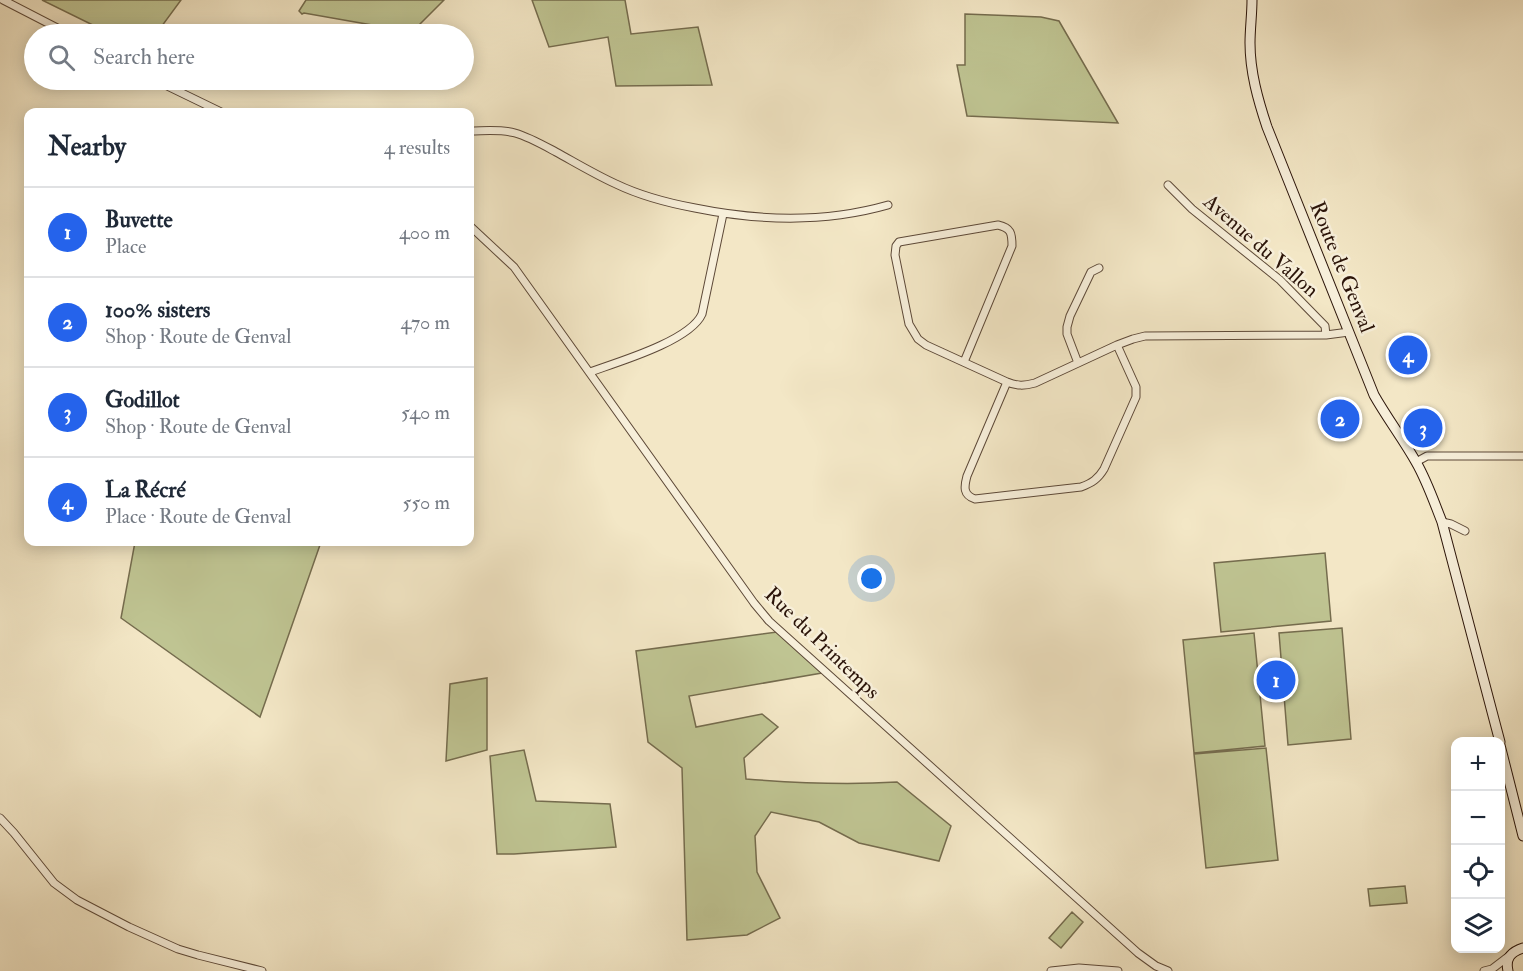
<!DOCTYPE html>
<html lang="en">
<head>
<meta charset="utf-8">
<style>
  :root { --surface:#fff; --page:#f6f6f7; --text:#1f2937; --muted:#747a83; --line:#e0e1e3; --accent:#2563eb }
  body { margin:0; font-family:"IM FELL Double Pica",serif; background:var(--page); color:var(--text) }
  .controls { position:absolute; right:18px; bottom:18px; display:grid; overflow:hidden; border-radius:12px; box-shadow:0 3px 15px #0003 }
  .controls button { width:54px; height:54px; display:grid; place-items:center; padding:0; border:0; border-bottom:2px solid var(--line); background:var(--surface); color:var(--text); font:30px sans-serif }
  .you { position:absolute; left:872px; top:579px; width:21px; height:21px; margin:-15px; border:4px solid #fff; border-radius:50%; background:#1a73e8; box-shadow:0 0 0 9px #1a73e833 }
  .badge { display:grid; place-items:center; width:39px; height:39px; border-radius:50%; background:var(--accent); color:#fff; font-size:20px; font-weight:700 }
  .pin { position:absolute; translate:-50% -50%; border:3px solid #fff; box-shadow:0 2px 6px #0006 }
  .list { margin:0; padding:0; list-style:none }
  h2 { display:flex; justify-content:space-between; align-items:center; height:78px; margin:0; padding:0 24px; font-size:26px }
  h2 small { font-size:20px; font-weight:400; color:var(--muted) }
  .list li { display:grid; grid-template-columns:39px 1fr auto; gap:18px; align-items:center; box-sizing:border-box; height:90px; padding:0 24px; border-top:2px solid var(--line) }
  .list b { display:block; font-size:22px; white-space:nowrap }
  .list p { margin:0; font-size:20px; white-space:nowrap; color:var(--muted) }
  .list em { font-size:20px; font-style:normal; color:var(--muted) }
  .icon { flex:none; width:33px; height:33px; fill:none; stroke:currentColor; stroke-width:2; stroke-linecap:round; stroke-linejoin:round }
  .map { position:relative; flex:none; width:1523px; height:971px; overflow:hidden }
  .search { position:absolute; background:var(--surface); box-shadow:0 3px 15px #0003; left:24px; top:24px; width:450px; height:66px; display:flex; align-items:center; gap:15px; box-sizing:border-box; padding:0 21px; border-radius:33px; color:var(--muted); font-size:22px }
  .panel { position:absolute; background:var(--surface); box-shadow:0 3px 15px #0003; left:24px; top:108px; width:450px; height:438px; border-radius:12px }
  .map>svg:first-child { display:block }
  .green { fill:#bfc492; stroke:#756c4e; stroke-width:1.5 }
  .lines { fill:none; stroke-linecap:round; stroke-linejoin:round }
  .minor-casing { stroke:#5d4938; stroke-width:9 }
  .secondary-casing { stroke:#2b1409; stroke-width:11 }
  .minor { stroke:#f7efda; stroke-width:7 }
  .secondary { stroke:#f7efda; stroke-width:9 }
  .labels { text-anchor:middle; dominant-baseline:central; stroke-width:5; stroke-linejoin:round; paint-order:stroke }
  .street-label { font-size:21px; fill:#2b1409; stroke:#f7efda }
</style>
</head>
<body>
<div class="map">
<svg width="1523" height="971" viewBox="0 0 1523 971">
  <rect width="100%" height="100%" fill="#f3e7c6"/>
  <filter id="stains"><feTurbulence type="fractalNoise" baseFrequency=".00333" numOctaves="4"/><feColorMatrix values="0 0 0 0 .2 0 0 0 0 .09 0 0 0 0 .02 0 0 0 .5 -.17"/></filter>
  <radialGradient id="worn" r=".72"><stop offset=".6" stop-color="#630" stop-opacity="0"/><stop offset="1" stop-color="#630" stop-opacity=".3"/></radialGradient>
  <path class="green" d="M42 0H181L156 34H111Z
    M306 0H444L410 34H393L389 28 304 13 302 14 299 11Z
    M532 0H625L631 34 698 27 712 85 616 86 608 37 549 47Z
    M965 14 1041 17 1059 21 1118 123 967 116 957 65H965Z
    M135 542H321L260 717 121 618Z
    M1325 553 1331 621 1221 632 1214 563Z
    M1342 628 1351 739 1288 745 1279 633Z
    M777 632 822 673 689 696 696 727 762 714 778 727 744 758 746 779C796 783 846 785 897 782L951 826 939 861 859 843 819 822 771 812 755 836 757 872 780 918 747 935 687 940 682 768 648 742 636 651Z
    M1254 633 1265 746 1194 753 1183 640Z
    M487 678V750L446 761 450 684Z
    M1266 748 1278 860 1206 868 1194 754Z
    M524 750 536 801 610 804 616 847 514 854H497L490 756Z
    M1405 886 1407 903 1370 906 1368 889Z
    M1072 912 1083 922 1061 948 1049 938Z"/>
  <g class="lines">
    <g class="minor-casing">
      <path id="minor" d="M3 0 69 34
        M155 80 221 112
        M470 131C484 131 501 129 515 133 529 137 543 145 556 152 576 163 596 175 616 184 641 196 668 203 695 208 759 221 825 223 888 205
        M1168 185 1192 209 1280 280 1325 326 1326 335
        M470 226 514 267 754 603 769 621 1138 953 1156 966 1168 971
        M964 362 1012 246C1012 233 1011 228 998 225L899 242 896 246 895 255 909 324 918 339 926 345 1007 382C1017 386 1024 386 1035 383L1117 345 1133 339 1145 336 1326 335 1349 332
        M1078 363 1067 334V327L1070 316 1091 272 1099 268
        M590 372C618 362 690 341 702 314L723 214
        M1007 382 967 476C964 487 963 495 975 499L1081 487C1092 483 1098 479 1104 469L1136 397V387L1117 345
        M1416 462 1427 456H1523
        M1442 522 1451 524 1465 531
        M0 818 14 833 54 883 77 900 129 927 178 949 198 955 262 971
        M1051 971 1079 968 1118 971
        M1484 971 1492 969 1509 956"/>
    </g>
    <g class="secondary-casing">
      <path id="secondary" d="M1252 0C1252 14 1250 29 1250 43 1250 72 1258 100 1267 127L1374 395C1387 418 1403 439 1416 462 1427 481 1434 502 1442 522L1500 742
        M1500 745 1523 836
        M1508 971C1505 958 1511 952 1523 948"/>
    </g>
    <use href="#minor" class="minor"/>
    <use href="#secondary" class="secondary"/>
  </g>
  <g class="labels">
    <g class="street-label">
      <text transform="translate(1261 246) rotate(41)">Avenue du Vallon</text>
      <text transform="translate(1342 267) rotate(68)">Route de Genval</text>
      <text transform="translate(822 643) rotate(44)">Rue du Printemps</text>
    </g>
  </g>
  <rect width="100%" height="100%" filter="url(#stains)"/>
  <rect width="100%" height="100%" fill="url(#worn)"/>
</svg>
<div class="controls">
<button>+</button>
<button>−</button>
<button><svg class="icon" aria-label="locate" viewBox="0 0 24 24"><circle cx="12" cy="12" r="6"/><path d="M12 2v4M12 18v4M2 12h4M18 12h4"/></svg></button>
<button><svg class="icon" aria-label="layers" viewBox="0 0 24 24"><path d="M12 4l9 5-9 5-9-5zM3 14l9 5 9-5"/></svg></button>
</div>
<div class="you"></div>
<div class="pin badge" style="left:1276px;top:680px">1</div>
<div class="pin badge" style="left:1340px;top:419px">2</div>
<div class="pin badge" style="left:1423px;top:428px">3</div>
<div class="pin badge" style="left:1408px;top:355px">4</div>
<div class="search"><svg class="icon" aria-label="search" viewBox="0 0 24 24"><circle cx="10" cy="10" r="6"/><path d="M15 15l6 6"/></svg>Search here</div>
<section class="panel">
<h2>Nearby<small>4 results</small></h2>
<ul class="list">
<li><span class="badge">1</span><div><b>Buvette</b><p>Place</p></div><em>400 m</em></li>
<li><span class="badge">2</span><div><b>100% sisters</b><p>Shop · Route de Genval</p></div><em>470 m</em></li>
<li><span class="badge">3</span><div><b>Godillot</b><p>Shop · Route de Genval</p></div><em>540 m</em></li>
<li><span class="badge">4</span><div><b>La Récré</b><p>Place · Route de Genval</p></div><em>550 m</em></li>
</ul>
</section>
</div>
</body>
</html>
